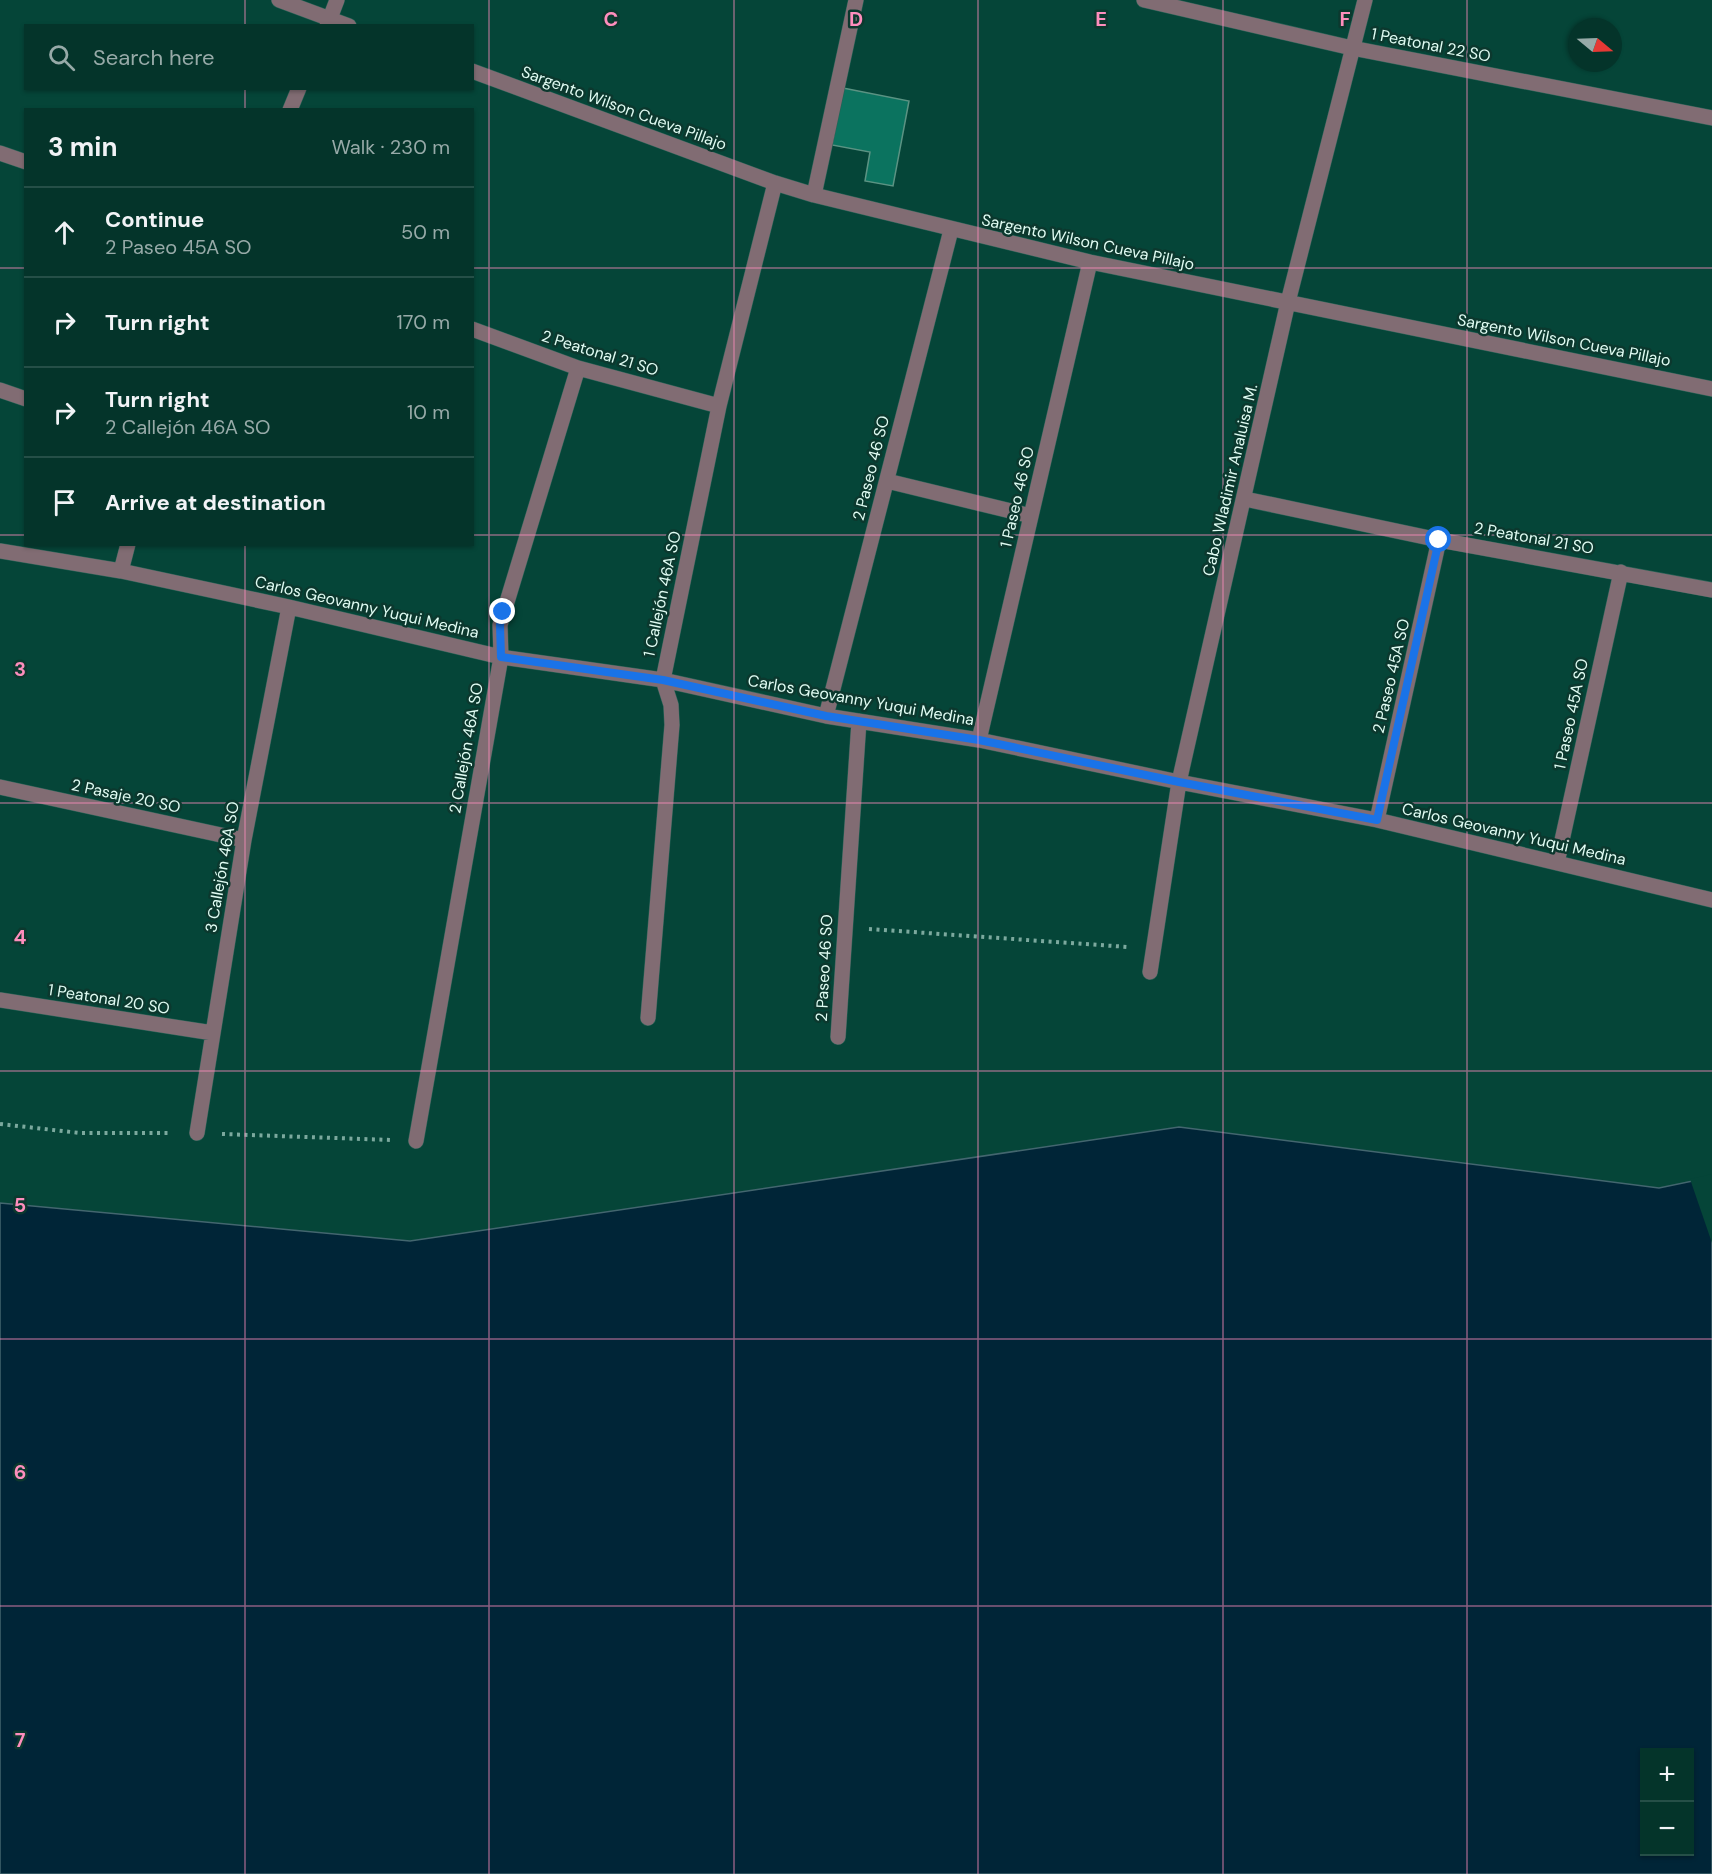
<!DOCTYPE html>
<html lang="en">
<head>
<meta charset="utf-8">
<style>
  :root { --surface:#04342a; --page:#123f36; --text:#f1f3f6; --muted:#97aaa8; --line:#254f47 }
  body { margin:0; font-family:"DM Sans",sans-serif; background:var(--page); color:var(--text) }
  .controls { position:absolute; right:18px; bottom:18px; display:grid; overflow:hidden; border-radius:0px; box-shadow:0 2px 4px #0004 }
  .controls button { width:54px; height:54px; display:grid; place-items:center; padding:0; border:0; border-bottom:2px solid var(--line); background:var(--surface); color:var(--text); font:30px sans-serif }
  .compass { position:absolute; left:1568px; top:18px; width:54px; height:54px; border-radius:50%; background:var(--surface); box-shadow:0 2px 4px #0004; rotate:109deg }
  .stop { position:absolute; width:18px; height:18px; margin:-14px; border:4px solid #1a73e8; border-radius:50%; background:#fff }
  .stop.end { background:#1a73e8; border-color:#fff; box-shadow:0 2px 6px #0008 }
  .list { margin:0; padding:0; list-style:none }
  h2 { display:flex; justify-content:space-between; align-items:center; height:78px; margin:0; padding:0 24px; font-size:26px }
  h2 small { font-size:20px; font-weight:400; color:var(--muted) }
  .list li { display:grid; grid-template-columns:39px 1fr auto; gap:18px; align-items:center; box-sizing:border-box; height:90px; padding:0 24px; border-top:2px solid var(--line) }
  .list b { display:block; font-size:22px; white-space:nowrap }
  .list p { margin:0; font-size:20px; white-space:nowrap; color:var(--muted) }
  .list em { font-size:20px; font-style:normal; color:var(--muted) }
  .icon { flex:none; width:33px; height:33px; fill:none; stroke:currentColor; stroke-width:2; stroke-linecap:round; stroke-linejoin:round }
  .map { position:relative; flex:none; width:1712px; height:1874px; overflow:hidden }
  .search { position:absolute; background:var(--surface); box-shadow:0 2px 4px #0004; left:24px; top:24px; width:450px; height:66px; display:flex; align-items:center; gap:15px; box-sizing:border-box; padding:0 21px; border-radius:0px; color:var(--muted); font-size:22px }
  .panel { position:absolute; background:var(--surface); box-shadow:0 2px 4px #0004; left:24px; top:108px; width:450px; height:438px; border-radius:0px }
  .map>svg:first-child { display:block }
  .water { fill:#002537; stroke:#43666f; stroke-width:1.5; fill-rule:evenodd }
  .pier { fill:#054538 }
  .building { fill:#0b735f; stroke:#5b9383; stroke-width:1.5 }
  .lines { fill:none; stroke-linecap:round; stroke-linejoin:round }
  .minor-casing { stroke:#286256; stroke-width:16 }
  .path { stroke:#7ca99e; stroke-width:4; stroke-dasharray:3 4.5; stroke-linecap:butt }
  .minor { stroke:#816c73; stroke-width:15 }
  .route { stroke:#1a73e8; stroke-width:8 }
  .grid { fill:none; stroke:#fe8ebd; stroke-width:1.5; stroke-opacity:0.55 }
  .labels { text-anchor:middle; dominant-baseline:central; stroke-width:5; stroke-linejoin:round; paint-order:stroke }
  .street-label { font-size:16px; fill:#e0fcf3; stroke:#0c382e }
  .grid-label { font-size:20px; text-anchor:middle; font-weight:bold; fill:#fe8ebd; stroke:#0c382e; stroke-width:5; stroke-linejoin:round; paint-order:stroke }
</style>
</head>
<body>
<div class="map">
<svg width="1712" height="1874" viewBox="0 0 1712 1874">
  <rect width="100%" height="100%" fill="#054538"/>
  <path class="water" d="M1179 1127 1659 1188 1712 1177V1874H0V1203L410 1241ZM1644 1752H1690V1852H1644Z"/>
  <path class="pier" d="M1712 1174V1243L1690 1179Z"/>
  <path class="building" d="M843 88 909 101 893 186 865 181 870 152 832 145Z"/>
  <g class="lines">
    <g class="minor-casing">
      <path id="minor" d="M279 0 349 26
        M1144 0 1352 48 1712 118
        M327 26 337 0
        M472 71 775 183 814 195 1090 262 1712 389
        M290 110 299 88
        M0 153 26 162
        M814 195 856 0
        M472 329 578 368 719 406
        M0 390 26 399
        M887 481 1031 516
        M1245 499 1439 540 1712 590
        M0 551 121 571 289 607 501 657 663 680 826 716 979 740 1179 782 1377 820 1712 900
        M121 571 128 544
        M826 716 951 230
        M979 740 1090 262
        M0 787 244 840
        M1377 820 1439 540
        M1557 863 1621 572
        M1150 972 1179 782 1288 302 1365 0
        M0 1000 213 1033
        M648 1018 672 725 671 705 663 680 719 406 775 183
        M838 1037 859 721
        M197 1133 244 840 289 607
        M416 1141 501 657 500 625 578 368"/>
    </g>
    <path class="path" d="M869 929 1128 947
      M0 1124 80 1133H172
      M222 1134 391 1140"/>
    <use href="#minor" class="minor"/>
  </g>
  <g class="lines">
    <path class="route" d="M503 612 500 625 501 657 663 680 826 716 979 740 1179 782 1377 820 1439 540"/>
  </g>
  <path class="grid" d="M245 0V26M489 0V1874M734 0V1874M978 0V1874M1223 0V1874M1467 0V1874M245 88V110M0 268H26M472 268H1712M0 535H26M472 535H1712M245 544V1874M0 803H1712M0 1071H1712M0 1339H1712M0 1606H1712"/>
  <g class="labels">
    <g class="street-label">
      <text transform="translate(1431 45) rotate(11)">1 Peatonal 22 SO</text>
      <text transform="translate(624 108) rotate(20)">Sargento Wilson Cueva Pillajo</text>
      <text transform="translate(1088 242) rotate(12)">Sargento Wilson Cueva Pillajo</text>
      <text transform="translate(1564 340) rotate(11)">Sargento Wilson Cueva Pillajo</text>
      <text transform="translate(600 353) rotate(17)">2 Peatonal 21 SO</text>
      <text transform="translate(871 468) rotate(-76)">2 Paseo 46 SO</text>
      <text transform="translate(1230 480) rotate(-77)">Cabo Wladimir Analuisa M.</text>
      <text transform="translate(1017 497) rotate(-77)">1 Paseo 46 SO</text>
      <text transform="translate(1534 538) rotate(10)">2 Peatonal 21 SO</text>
      <text transform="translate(662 594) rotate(-78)">1 Callejón 46A SO</text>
      <text transform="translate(367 607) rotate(13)">Carlos Geovanny Yuqui Medina</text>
      <text transform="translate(1391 676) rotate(-77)">2 Paseo 45A SO</text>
      <text transform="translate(861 700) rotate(10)">Carlos Geovanny Yuqui Medina</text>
      <text transform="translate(1571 714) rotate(-78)">1 Paseo 45A SO</text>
      <text transform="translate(466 748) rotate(-80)">2 Callejón 46A SO</text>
      <text transform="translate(126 796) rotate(12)">2 Pasaje 20 SO</text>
      <text transform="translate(1514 834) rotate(13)">Carlos Geovanny Yuqui Medina</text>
      <text transform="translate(222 867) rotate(-80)">3 Callejón 46A SO</text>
      <text transform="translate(824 968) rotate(-87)">2 Paseo 46 SO</text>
      <text transform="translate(109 999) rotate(9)">1 Peatonal 20 SO</text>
    </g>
  </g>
  <g class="grid-label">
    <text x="611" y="26">C</text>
    <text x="856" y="26">D</text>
    <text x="1101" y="26">E</text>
    <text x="1345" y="26">F</text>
    <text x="20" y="676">3</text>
    <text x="20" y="944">4</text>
    <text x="20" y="1212">5</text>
    <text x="20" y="1479">6</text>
    <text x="20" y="1747">7</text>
  </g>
</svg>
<div class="controls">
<button>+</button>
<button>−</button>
</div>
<svg class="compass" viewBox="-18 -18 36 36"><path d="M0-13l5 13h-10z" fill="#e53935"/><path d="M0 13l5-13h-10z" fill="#97aaa8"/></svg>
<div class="stop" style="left:1439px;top:540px"></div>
<div class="stop end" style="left:503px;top:612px"></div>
<div class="search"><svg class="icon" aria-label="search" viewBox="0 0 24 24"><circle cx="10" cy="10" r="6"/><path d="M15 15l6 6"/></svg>Search here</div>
<section class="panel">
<h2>3 min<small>Walk · 230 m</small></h2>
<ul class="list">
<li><svg class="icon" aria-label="ahead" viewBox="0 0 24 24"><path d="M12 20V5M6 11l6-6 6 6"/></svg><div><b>Continue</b><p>2 Paseo 45A SO</p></div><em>50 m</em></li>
<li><svg class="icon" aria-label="right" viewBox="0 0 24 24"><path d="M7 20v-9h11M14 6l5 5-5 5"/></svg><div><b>Turn right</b></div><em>170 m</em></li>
<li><svg class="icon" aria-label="right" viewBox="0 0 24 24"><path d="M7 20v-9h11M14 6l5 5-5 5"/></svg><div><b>Turn right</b><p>2 Callejón 46A SO</p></div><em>10 m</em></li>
<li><svg class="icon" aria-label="arrive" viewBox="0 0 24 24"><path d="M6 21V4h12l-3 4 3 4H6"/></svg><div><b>Arrive at destination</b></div></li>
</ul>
</section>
</div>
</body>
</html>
